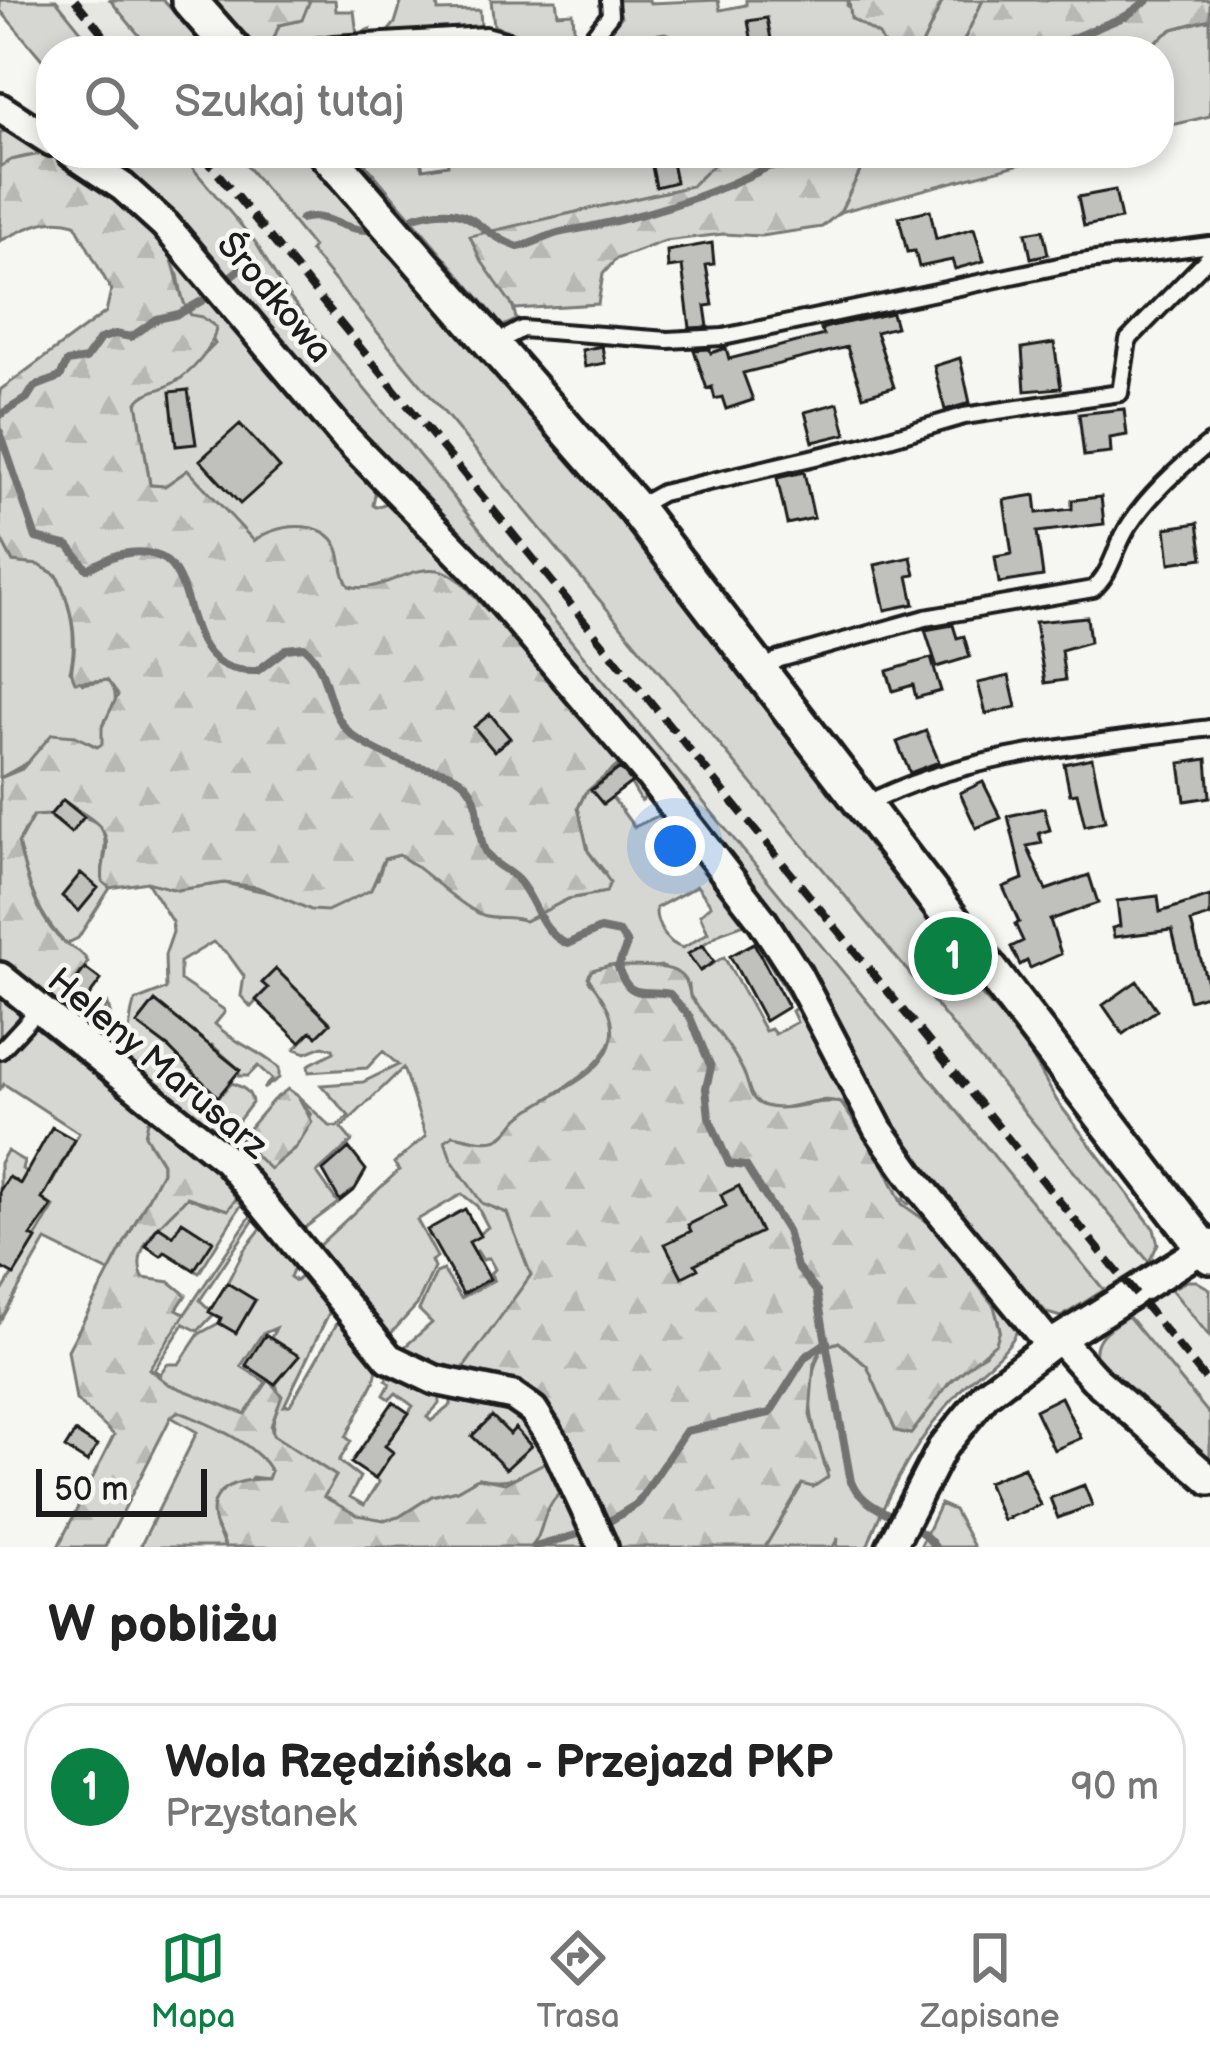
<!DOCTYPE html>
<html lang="pl">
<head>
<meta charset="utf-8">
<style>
  :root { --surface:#fff; --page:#f2f2f2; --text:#222; --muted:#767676; --line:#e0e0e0; --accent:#0b8043 }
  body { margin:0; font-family:"Balsamiq Sans",sans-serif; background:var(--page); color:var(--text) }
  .scale { position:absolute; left:36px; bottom:30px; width:171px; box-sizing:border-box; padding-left:12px; border:6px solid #1c1c1c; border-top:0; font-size:33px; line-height:42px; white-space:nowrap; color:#1c1c1c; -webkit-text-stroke:9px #f6f6f2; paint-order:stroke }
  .you { position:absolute; left:675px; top:846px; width:42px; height:42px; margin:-30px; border:9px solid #fff; border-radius:50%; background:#1a73e8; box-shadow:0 0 0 18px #1a73e833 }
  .badge { display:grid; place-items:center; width:78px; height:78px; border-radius:50%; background:var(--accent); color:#fff; font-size:39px; font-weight:700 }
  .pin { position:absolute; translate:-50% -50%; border:6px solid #fff; box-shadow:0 3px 12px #0006 }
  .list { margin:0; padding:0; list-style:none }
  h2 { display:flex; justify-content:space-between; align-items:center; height:156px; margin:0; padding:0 48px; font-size:51px }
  h2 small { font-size:39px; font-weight:400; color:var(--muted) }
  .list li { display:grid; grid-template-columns:78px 1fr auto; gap:36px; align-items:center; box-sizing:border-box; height:168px; margin:0 24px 24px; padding:0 24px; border:3px solid var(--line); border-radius:48px }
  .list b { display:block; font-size:45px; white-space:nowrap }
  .list p { margin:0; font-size:39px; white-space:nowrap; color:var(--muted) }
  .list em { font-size:39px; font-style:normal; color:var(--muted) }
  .icon { flex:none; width:66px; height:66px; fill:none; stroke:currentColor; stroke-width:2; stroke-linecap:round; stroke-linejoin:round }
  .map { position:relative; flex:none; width:1210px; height:1547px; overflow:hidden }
  .search { position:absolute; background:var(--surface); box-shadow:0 6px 18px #0003; left:36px; right:36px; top:36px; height:132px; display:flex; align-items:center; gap:30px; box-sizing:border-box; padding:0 42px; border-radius:48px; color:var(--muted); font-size:45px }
  .sheet { height:348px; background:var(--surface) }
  nav { display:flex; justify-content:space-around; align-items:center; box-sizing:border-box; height:168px; border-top:3px solid var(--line); background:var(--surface); font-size:33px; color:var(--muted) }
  nav a { display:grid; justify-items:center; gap:6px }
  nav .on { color:var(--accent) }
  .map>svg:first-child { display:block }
  .built { fill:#e6e6e2 }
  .grass { fill:#d6d6d2; stroke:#797977; stroke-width:3; fill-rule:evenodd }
  .forest { fill:url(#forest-firs); stroke:#797977; stroke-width:3 }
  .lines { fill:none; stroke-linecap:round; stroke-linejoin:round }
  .stream { stroke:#727271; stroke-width:8 }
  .building { fill:#c0c0bd; stroke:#1c1c1c; stroke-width:3 }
  .service-casing { stroke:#1c1c1c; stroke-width:22 }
  .minor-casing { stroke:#1c1c1c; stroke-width:36 }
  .tertiary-casing { stroke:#1c1c1c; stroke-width:42 }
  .service { stroke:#f6f6f2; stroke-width:14 }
  .minor { stroke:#f6f6f2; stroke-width:27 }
  .tertiary { stroke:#f6f6f2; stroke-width:33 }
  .rail { stroke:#1c1c1c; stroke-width:8; stroke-dasharray:18 9; stroke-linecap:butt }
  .labels { text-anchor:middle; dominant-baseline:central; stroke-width:9; stroke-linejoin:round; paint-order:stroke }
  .street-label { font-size:36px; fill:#1c1c1c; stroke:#f6f6f2 }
</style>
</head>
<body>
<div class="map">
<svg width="1210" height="1547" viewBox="0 0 1210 1547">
  <defs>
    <pattern id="forest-firs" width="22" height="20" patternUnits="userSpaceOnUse" patternTransform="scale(3)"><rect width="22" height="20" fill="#d6d6d2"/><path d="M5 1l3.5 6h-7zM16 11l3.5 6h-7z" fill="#b7b7b4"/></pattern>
  </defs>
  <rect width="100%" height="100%" fill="#f6f6f2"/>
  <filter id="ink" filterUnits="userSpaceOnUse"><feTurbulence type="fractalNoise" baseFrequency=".00833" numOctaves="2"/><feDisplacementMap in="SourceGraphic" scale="24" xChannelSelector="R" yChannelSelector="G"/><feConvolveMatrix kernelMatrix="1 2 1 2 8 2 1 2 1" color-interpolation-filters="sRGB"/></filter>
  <g filter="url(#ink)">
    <path class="built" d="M56 0H110L152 51H97Z
      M180 153H236L313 247 311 251 1171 1289 1210 1337V1415L944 1097 935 1080 285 292 256 243Z"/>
    <path class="grass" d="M0 0H56L97 51H51V70L0 10Z
      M110 0H163L209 51H152Z
      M310 0H335L336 11H354L357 34 370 29 369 33 263 50 272 43 279 25 299 21Z
      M402 0H437L438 11 480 10 481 26 477 30 385 35 395 23Z
      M491 0H556L558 14 573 13 575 44 538 41 494 26Z
      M617 0H649L650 3 718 0 720 10 746 5V0H849L847 5 879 35 887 51H682L680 39 665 33 600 43 621 17Z
      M943 0H983L959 51H919Z
      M1210 19V116L1159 128V51H1142L1173 29Z
      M485 40 522 51H436L434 43 362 51H317Z
      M14 130 75 166C47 154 27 150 0 167V132Z
      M90 153H180L256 243 285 292 1104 1290 1061 1317 1047 1313 1036 1301 1030 1305 905 1147 772 920Z
      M236 153H310L639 531 899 867 936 931 932 935 946 954 941 959 948 968 954 965 1022 1039 1057 1101 1154 1229 1158 1244 1149 1262 310 251 313 247Z
      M356 153H419L423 169 448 165 447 153H674L676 162 697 157V153H725L692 186 471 236C481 265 513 291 516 320L503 326Z
      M869 153H1062L840 212Z
      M109 188 149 223 377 483 373 505 376 507 395 500 511 629C496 617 467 582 453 577 410 559 385 597 348 586 340 573 343 562 338 549 326 517 273 524 254 542L188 470 165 486 150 485 137 402 146 392 178 381 215 344 202 317 192 316 184 306 178 275Z
      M0 537 13 562 39 565 56 575C71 603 78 640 70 671L83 684 107 680C126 695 107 723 102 744L98 747 75 736 0 778Z
      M622 763 651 793 641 801 621 767 592 789 602 803 612 797 634 827 662 814 750 922 722 932 689 954 700 971 724 957 765 1031 771 1029 775 1034 797 1022 792 1011 796 1008 758 944 756 930 911 1188 903 1199 908 1204 916 1200 1016 1315 1011 1320 1017 1329C1014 1348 974 1374 960 1391 919 1436 888 1490 867 1547H837L838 1538 833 1547H765L803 1483 828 1471C812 1430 800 1387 823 1347L839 1342 867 1366 896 1431 910 1434 949 1383 966 1365 985 1354 1000 1330C994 1292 958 1251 931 1224 922 1216 908 1213 901 1203 888 1182 861 1112 840 1103 815 1092 782 1119 759 1103 747 1094 749 1083 743 1071 729 1045 707 1020 690 996L689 985 661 966 636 970 610 965 589 981C656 1043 572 1082 527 1112 517 1119 510 1132 499 1138 488 1145 465 1137 453 1135L461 1175 476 1191 482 1203 507 1213 531 1275 460 1376 401 1350 432 1323 419 1310 436 1273 443 1270 461 1298 494 1280 490 1273 495 1269 489 1258 483 1260 477 1251 471 1254 466 1244 488 1227 477 1206 462 1194 417 1220 437 1257 431 1261 434 1268 417 1305 385 1340 313 1251 399 1170 394 1163 426 1136 403 1068 341 1128 352 1141 317 1173 338 1203 298 1233 235 1151 239 1140 271 1168 296 1147 311 1115 298 1096 330 1126 337 1127 349 1116 321 1085 363 1082 398 1065 383 1051 367 1068 309 1072 308 1065 334 1052 333 1049 323 1046 306 1053 295 1049 311 1031 330 1022 276 969 263 982 268 988 251 1007 241 996 244 976 228 954 213 942 180 962V980L223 1009 225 1012 215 1024C235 1044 257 1049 279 1068V1078L263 1089 272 1079 258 1066 248 1076H239V1069L212 1045 191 1068 218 1097 232 1083C242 1087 251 1091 252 1103L230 1132 215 1135 122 1058C132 1042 127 1019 135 1001L166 989 165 955 173 932 172 922 147 882 177 890 224 883 280 895 378 879 384 859 399 855 496 918 511 915 531 918 568 899 606 892 605 872 588 851 578 808 585 793ZM697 886 711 905 700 915 708 933 683 948C667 944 655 925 656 908Z
      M45 813 71 832 84 817 100 824C111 845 100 860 103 882L110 888 78 938 66 944C38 917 27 881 18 843L33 816Z
      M0 994 24 1014 0 1045Z
      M65 995 76 1003 77 1015 100 1017 108 1005 113 1025 101 1043 55 1008Z
      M34 1025 159 1119 149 1143 162 1163V1172L109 1272 46 1241 0 1321V1295L54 1207 10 1177 0 1190V1163L7 1151 24 1161 22 1169 51 1185 79 1133 4 1084 0 1089V1058Z
      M235 1191 243 1202 199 1273 194 1270 212 1242 182 1222 173 1236 158 1226 187 1197 208 1205 236 1200Z
      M252 1214 255 1218 200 1300 214 1314 198 1331 184 1324 154 1370 160 1374 167 1364H179L199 1334 219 1323 236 1332 255 1301 227 1283 244 1250 263 1226 295 1265 290 1277 296 1281 303 1275 331 1309 284 1406 290 1405 339 1320 378 1365 374 1382 346 1437 351 1441 339 1461 360 1477 350 1497 364 1505 379 1482 375 1479 385 1446 413 1406 396 1393 390 1399 384 1395 390 1384 386 1380 389 1377 439 1397V1404L427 1417 431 1421 451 1405V1399C506 1407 522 1409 548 1461 522 1477 508 1484 478 1478L457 1490 432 1496 399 1517 384 1520 357 1516 324 1497 336 1476 273 1435C270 1417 283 1402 276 1384L298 1356 271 1338 276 1328 262 1334 241 1366 266 1382 245 1415 168 1384 148 1369Z
      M1187 1281H1196L1210 1289V1337L1171 1289Z
      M1128 1316 1210 1415V1463L1096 1357C1093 1335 1112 1327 1128 1316Z
      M178 1411C208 1424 255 1442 271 1471L268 1479 252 1477 216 1528 225 1547H140L197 1432 171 1417Z
      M563 1490 588 1547H531C545 1533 539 1511 563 1490Z
      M940 1504 954 1510 974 1547H920Z"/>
    <path class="forest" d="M212 0H310L302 20 279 25 272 43 263 50 255 46Z
      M849 0H943L919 51H887L879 35 851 18Z
      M983 0H1210V19L1173 29 1142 51H959Z
      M45 153C85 170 150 214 169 253 179 273 178 298 191 315L202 317 216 327C214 348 192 373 173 383 159 392 148 389 137 402L150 485 165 486 188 470 254 541C273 524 327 517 338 549 343 562 340 573 349 586 379 595 408 565 438 570 461 574 471 595 487 610 494 616 502 621 509 627 548 662 588 721 622 762L585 793 578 808 588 851 610 882 606 892 568 899 525 921C509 914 493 921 478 913 449 898 427 871 399 855L384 859 371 890 327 911 311 910 257 887 224 883 177 890 147 882 110 888 103 882C101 870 104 863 106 851 111 823 82 815 63 800L50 815 33 816 18 843C26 876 35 912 58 937 69 948 80 948 88 962L55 1008 0 964V778L22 769 52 734 75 736 97 747 102 744V727L118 695 107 680 75 682C69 670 73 666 74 653 76 628 68 597 57 575L39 565 13 562 0 537V390L106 312 111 290 75 224C48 215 25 229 0 241V167L11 160Z
      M725 153H869L840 212 822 227 761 236 723 234 665 241 616 259 603 274 598 304 515 309 480 259 470 236 692 186Z
      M610 965C639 970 686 955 690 996 708 1021 734 1048 745 1076 750 1088 749 1101 765 1106 788 1113 817 1098 841 1103L884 1166 902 1204 933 1226 994 1306 1000 1330 996 1343 949 1383 911 1434 896 1431 867 1366 839 1342 823 1347 814 1363 810 1415 828 1477 813 1487 802 1484 765 1547H613L560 1433 459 1374 531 1275 507 1213 482 1203 451 1159 445 1141 453 1135C465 1137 488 1145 500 1138 508 1134 513 1123 520 1117 548 1093 605 1079 612 1037 616 1012 600 996 588 977L592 970Z
      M288 1089 298 1096 312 1122 296 1147 270 1169 239 1140 273 1100Z
      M153 1119C175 1127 231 1176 236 1199L228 1210 187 1197C169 1218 128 1246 143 1278L170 1282 186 1295 177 1309 185 1314 149 1369 168 1384 245 1414 269 1380 282 1396 271 1426 273 1435 336 1476 324 1497 357 1515 384 1520 399 1517 432 1496 457 1490 478 1478 505 1483 548 1461 563 1490C539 1511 545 1533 531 1547H225C223 1535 216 1531 214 1520 207 1486 243 1478 268 1479L271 1471C255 1442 208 1424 178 1411L171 1417 105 1547H58L114 1435 76 1400 68 1350 162 1172V1163L145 1135 148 1121Z"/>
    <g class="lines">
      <path class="stream" d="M1041 51 1126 16 1148 0
        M414 217C474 199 472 231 518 247 534 244 547 235 562 232 645 218 721 193 796 153
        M301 219C325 211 344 231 368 230
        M231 276 248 262
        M0 415 27 398 34 387 60 377 67 362 86 359 100 339 115 334 131 337 157 319 179 314 205 299
        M0 432 36 538 69 546 87 569C99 564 109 556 122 554 219 535 158 675 257 671L286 649 304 647C334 671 321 715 359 740 374 750 392 758 409 764 429 771 454 768 468 787 482 804 476 829 484 849 490 864 508 869 518 880 538 902 538 930 567 944L600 929 620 933 627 944 618 967C631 1003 642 988 670 994L690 1017 711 1067 706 1088 709 1117 729 1164 746 1166 787 1231 797 1267 817 1292 851 1482C869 1517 915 1516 935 1547
        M600 1527 637 1504 686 1431 770 1413 805 1357 827 1342
        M535 1547 586 1532"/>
    </g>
    <path class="building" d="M767 18 771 39 752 43 748 21Z
      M670 153 676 182 656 187 650 156Z
      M1115 190 1121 219 1084 226 1078 197Z
      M930 210 936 239 974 228 984 261 955 269 952 260 919 267 915 251 907 252 899 217Z
      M1043 230 1048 254 1031 258 1026 233Z
      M712 243 714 264 706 265 713 305 705 306 708 327 690 328 682 266 668 268 667 251Z
      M892 313 896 327 876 332 894 387 863 396 847 347 743 373 753 400 726 409 722 397 715 399 712 387 707 389 694 350 710 349 711 353 726 348 729 359 824 335 821 329 831 326Z
      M1054 343 1061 388 1025 391 1022 348Z
      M602 346 605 363 585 367 582 350Z
      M960 358 970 403 945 410 934 366Z
      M188 390 196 444 176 446 170 392Z
      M838 403 846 434 813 442 805 412Z
      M1124 409 1127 435 1110 438 1111 453 1084 456 1079 414Z
      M240 424 280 468 240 504 200 460Z
      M804 472 814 518 787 524 777 478Z
      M1035 495 1037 513 1072 509V500L1101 497 1104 524 1037 532 1043 576 999 583 995 557 1012 554 1004 500Z
      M1198 523 1203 558 1170 563 1166 528Z
      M911 557 915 575 908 576 914 604 885 610 875 565Z
      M1087 617 1090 642 1061 650 1065 680 1045 683 1035 622Z
      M953 625 957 638 964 636 970 657 937 667 925 630Z
      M931 658 941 691 916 698 913 685 893 691 887 671Z
      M1009 676 1016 707 986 714 978 683Z
      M490 714 510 738 494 751 474 727Z
      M926 731 939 762 910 773 897 742Z
      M1092 758 1105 821 1085 826 1077 793 1070 794 1064 764Z
      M1207 759 1210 797 1185 801 1180 763Z
      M620 768 632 782 603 804 591 790Z
      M983 782 1001 818 976 828 960 793Z
      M63 800 84 817 71 833 50 815Z
      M1044 808 1050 830 1039 833 1042 843 1027 846 1046 890 1089 875 1098 903 1050 920 1061 954 1030 968 1027 961 1020 965 1011 947 1023 941 1015 924 1019 922 1003 887 1023 879 1008 816Z
      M81 873 98 888 79 911 62 896Z
      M1158 896 1160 912 1210 896V916L1191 922 1210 994 1189 1000 1172 930 1114 937 1112 928 1120 926 1117 901Z
      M754 943 788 1007 765 1021 730 956Z
      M703 945 714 962 700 971 688 954Z
      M85 968 101 980 81 1007 65 995Z
      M276 969 330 1023 317 1036 311 1031 300 1042 256 1000 268 988 262 983Z
      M1137 981 1157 1010 1123 1034 1103 1005Z
      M155 1001 240 1070 218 1097 169 1048 137 1024Z
      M52 1127 75 1140 42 1199 52 1206 31 1236 36 1239 14 1275 0 1267V1190L9 1177 20 1184Z
      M349 1148 366 1170 355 1189 340 1201 323 1171Z
      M739 1186 761 1232 695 1264 698 1269 682 1277 665 1244 691 1231 688 1225 726 1206 721 1195Z
      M465 1209 480 1236 469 1242 490 1279 463 1294 427 1230Z
      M182 1221 213 1241 194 1270 165 1252 161 1256 146 1246 158 1226 173 1236Z
      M227 1283 255 1300 236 1333 219 1323 221 1318 209 1312Z
      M265 1335 299 1356 275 1384 246 1365Z
      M1061 1397 1081 1438 1054 1450 1035 1410Z
      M393 1402 409 1413 385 1446 393 1452 375 1479 351 1463Z
      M492 1416 510 1434 515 1428 531 1446 506 1469 472 1436Z
      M75 1432 97 1446 87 1462 65 1448Z
      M1024 1467 1040 1505 1003 1520 987 1482Z
      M1084 1485 1092 1505 1058 1518 1050 1498Z"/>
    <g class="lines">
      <g class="service-casing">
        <path id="service" d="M287 51 334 44 486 35 545 51
          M581 51 610 15 609 0
          M496 343 522 329 668 340 723 337 1073 263 1210 245
          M635 508 662 493 862 446 964 416 1120 393 1128 340 1210 256
          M762 669 780 659 925 618 1093 589C1113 572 1115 545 1130 524 1150 494 1182 465 1210 443
          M866 804C966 752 1100 743 1210 728
          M0 1051 39 1009"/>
      </g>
      <g class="minor-casing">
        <path id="minor" d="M0 108 51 141
          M72 153 123 187 165 225 346 438 478 573 650 776 762 920 797 974 878 1129 913 1178 1050 1345
          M0 977 227 1160 389 1358 435 1380 513 1396 533 1410 556 1446 603 1547
          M1059 1339 1094 1378 1210 1480
          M891 1547 942 1448 986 1394 1050 1345 1210 1244"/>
      </g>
      <g class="tertiary-casing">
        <path id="tertiary" d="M189 0 234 51
          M326 153 635 508 1210 1256"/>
      </g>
      <use href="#service" class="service"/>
      <use href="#minor" class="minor"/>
      <use href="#tertiary" class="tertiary"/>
      <path class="rail" d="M75 0 117 51
        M201 153 1210 1385"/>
    </g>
  </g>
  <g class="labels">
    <g class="street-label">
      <text transform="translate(274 298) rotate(50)">Środkowa</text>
      <text transform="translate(157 1064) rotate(40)">Heleny Marusarz</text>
    </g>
  </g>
</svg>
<div class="scale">50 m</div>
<div class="you"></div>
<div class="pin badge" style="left:953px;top:956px">1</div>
<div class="search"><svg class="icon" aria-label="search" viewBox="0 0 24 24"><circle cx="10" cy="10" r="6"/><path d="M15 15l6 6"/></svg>Szukaj tutaj</div>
</div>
<section class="sheet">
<h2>W pobliżu<small></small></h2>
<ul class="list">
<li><span class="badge">1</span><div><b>Wola Rzędzińska - Przejazd PKP</b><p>Przystanek</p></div><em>90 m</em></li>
</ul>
</section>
<nav>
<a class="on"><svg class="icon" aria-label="map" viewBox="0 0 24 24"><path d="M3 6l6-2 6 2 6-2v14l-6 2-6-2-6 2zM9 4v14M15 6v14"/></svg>Mapa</a>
<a><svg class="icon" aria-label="directions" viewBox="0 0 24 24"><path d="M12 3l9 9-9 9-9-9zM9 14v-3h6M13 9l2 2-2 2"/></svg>Trasa</a>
<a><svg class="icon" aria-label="saved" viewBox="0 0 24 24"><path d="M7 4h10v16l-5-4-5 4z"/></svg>Zapisane</a>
</nav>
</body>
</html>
